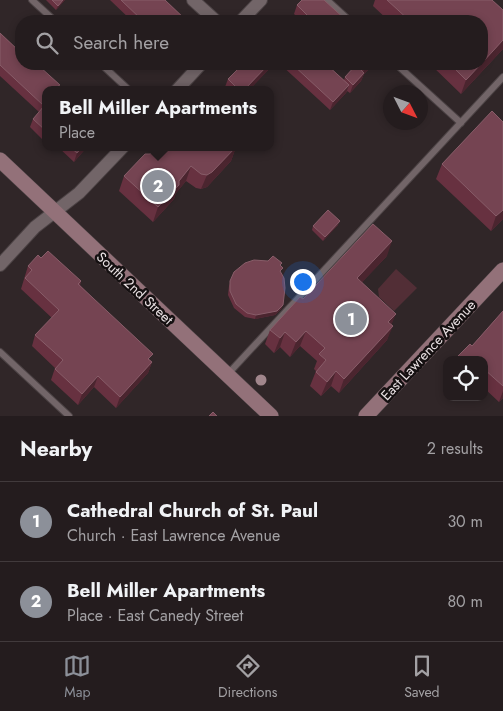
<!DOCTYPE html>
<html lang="en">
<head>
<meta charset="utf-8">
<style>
  :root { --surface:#241c1e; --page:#30292b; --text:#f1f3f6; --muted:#a3a1a4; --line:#413a3c; --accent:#8c9099 }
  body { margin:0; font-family:Jost,sans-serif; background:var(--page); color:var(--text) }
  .controls { position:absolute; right:15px; bottom:15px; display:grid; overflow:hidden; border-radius:10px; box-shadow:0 2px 8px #0003 }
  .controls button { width:45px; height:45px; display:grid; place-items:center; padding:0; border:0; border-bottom:1px solid var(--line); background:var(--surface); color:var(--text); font:25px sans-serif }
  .compass { position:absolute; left:383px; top:85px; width:45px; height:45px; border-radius:50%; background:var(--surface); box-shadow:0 2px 8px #0003; rotate:132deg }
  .you { position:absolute; left:302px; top:281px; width:18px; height:18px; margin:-12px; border:4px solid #fff; border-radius:50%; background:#1a73e8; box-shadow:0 0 0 8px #1a73e833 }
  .badge { display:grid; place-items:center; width:32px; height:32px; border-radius:50%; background:var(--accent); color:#fff; font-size:16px; font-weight:700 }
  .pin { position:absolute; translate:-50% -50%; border:2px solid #fff; box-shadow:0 1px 5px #0006 }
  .popup { position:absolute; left:42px; top:86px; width:232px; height:65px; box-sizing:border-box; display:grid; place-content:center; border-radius:10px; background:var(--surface); filter:drop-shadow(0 1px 4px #0005); font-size:16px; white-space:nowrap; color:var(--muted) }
  .popup b { font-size:19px; color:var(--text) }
  .popup::after { content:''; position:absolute; left:50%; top:100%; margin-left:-10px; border:10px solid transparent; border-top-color:var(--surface) }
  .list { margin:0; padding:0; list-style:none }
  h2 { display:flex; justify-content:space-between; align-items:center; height:65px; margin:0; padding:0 20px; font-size:21px }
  h2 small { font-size:16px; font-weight:400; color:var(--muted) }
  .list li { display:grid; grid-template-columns:32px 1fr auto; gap:15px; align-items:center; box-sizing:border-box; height:80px; padding:0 20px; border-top:1px solid var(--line) }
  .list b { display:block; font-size:19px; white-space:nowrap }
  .list p { margin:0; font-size:16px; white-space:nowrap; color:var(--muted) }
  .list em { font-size:16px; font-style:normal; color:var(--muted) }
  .icon { flex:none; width:28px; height:28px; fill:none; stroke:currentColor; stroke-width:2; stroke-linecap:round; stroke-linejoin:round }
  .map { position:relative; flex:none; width:503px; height:416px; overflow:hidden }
  .search { position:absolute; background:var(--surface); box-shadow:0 2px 8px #0003; left:15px; right:15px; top:15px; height:55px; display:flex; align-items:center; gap:12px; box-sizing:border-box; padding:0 18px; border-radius:20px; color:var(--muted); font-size:19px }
  .sheet { height:225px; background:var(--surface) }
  nav { display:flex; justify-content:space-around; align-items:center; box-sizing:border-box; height:70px; border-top:1px solid var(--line); background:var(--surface); font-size:14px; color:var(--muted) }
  nav a { display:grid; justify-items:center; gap:2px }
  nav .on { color:var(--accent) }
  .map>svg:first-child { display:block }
  .green { fill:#522e36 }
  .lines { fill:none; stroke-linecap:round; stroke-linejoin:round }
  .lane-casing { stroke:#4b4244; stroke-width:8 }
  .street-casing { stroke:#4b4244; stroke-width:14 }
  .secondary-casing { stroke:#4b4244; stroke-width:16 }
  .lane { stroke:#726568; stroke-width:6 }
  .street { stroke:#726568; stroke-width:12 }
  .secondary { stroke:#937179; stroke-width:15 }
  .tree { fill:#a1868c }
  .wall { fill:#673140 }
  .shaded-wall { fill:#4b252f }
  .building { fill:#754452; stroke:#885d69 }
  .labels { text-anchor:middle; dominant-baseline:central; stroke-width:5; stroke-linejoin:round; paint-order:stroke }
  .street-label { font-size:14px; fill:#ebe3e5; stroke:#151011 }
</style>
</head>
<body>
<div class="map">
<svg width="503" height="416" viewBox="0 0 503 416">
  <rect width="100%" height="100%" fill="#302628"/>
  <path class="green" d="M396 269 417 288 394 311 379 297 378 289Z"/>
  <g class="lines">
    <g class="lane-casing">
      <path id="lane" d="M32 0 55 21
        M327 0 350 21
        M101 64 129 90
        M396 64 461 123
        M0 352 69 416
        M227 375 503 77"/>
    </g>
    <g class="street-casing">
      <path id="street" d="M193 0 216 21
        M241 21 261 0
        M177 90 201 64
        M0 265 35 227 79 193 123 147"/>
    </g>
    <g class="secondary-casing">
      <path id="secondary" d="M0 160 271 416
        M366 416 503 270"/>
    </g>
    <use href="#lane" class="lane"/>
    <use href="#street" class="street"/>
    <use href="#secondary" class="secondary"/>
  </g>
  <circle class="tree" cx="261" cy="380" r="5.5"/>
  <path class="wall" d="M46 0H65L56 10Z
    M110 0H165L187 21H132Z
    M375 0H492L503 10V49L461 94 430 64H482V21H389L373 6Z
    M297 5 347 21H302L294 14Z
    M0 33 19 51 41 64 40 66 46 90 45 142 30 127 33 119 39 112 0 76Z
    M274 64 249 90H228L225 87 228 79Z
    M280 64H326L344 80 345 77 352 69 347 64H374L364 74 361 81 350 93 347 91 346 93 330 110Z
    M503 122V219L491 231 436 179 442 164Z
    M58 147H87L74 162Z
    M147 147H236L231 161 207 187 201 189 196 188 186 181 176 193 174 199 153 222 119 191 124 176 152 152Z
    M338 225 323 241 312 230 313 226Z
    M387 256 362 282 392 325 387 340 339 393 331 386 321 396 310 386 316 371 314 369 317 361 300 346 290 357 280 347 274 353 265 344 270 330 303 299Z
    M41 258 81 281 80 285 152 362 148 373 116 408 94 387 78 405 51 380 55 368 32 346 35 335 52 318 21 289 28 266Z
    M234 272 281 273 283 305 281 309 275 315 255 319 245 317 234 308 228 295 229 286Z
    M503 311V398L499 402 484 388V360L472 346Z"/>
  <path class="shaded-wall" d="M63 0H65L56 10 58 6Z
    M503 40V49L461 94 466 80Z
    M269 64H274L249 90H244Z
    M369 64H374L364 74 361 81 350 93 353 85 362 76 364 69Z
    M349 85 346 93 330 110 333 102Z
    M82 147H87L74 162 77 153Z
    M236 147 231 161 207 187 201 189 207 175Z
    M191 166 186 181 176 193 174 199 153 222 158 207Z
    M503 210V219L491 231 496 216Z
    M340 221 338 225 323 241 325 237Z
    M392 241 387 256 352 293 357 278Z
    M283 305 281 309 275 315 255 319 256 315Z
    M396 314 390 328 388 322Z
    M393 326 387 340 339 393 344 379Z
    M306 331 300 346 290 357 296 342Z
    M285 332 280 347 274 353 280 338Z
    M152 362 148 373 116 408 120 397Z
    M336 371 331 386 321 396 327 382Z
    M98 376 94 387 78 405 82 394Z
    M503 391V398L499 402Z"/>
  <path class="building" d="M52 0H63L58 6Z
    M121 0H165L187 21H143Z
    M302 0H324L347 21H313L297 5Z
    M387 0H492L503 10V40L482 63V21H410Z
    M91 16 97 21H86Z
    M0 33 19 51 21 48V64H41L39 66 60 85 58 86 62 90H46V131L33 119 44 106 0 65Z
    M243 64H269L244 90H239L228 79Z
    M292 64H326L349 85 333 102Z
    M358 64H369L364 69Z
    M450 64H481L466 80Z
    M356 65 364 73 353 85 345 77Z
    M492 111 503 122V210L496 216 442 164Z
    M70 147H82L77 153Z
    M156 147H236L212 172 207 175 201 174 191 166 179 181V185L158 207 124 176 145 154H150Z
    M328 210 340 221 325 237 313 226Z
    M373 224 392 241 357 278 396 314 388 322 393 326 344 379 336 371 327 382 316 372 326 360 319 354 325 348 306 331 296 342 285 332 280 338 270 330 300 297 303 299Z
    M48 251 81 281 78 284 153 354 148 359 152 362 120 397 98 376 82 394 55 369 63 360 35 335 59 310 25 278 32 270 28 266 38 255 41 258Z
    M273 256 282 263 280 265 283 268 280 271 284 278 285 288 283 305 277 311 256 315 247 313 236 304 230 291V281L234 272 245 263 254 260 268 261Z
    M503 311V386L484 369V360H454L470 344 472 346Z
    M213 412 217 416H209Z"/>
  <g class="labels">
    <g class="street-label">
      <text transform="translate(135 288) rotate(43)">South 2nd Street</text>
      <text transform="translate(428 350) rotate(-47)">East Lawrence Avenue</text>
    </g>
  </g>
</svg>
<div class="controls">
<button><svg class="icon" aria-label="locate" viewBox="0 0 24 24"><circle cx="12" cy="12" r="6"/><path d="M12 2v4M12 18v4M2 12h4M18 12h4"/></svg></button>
</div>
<svg class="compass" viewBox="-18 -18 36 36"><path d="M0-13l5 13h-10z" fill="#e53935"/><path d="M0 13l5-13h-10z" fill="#a3a1a4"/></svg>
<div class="you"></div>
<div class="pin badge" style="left:351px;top:319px">1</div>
<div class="pin badge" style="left:158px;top:186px">2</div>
<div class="popup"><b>Bell Miller Apartments</b>Place</div>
<div class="search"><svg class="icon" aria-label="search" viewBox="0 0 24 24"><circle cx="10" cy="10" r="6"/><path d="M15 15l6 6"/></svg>Search here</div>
</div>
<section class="sheet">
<h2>Nearby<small>2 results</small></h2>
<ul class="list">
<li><span class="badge">1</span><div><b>Cathedral Church of St. Paul</b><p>Church · East Lawrence Avenue</p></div><em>30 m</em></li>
<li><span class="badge">2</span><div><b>Bell Miller Apartments</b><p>Place · East Canedy Street</p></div><em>80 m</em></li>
</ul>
</section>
<nav>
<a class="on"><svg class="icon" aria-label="map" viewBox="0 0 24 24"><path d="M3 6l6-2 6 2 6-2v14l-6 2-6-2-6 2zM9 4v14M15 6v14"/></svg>Map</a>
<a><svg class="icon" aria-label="directions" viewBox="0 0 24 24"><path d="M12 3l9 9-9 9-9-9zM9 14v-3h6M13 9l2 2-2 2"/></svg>Directions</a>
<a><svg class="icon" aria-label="saved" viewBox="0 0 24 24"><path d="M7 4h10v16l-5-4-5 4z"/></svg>Saved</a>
</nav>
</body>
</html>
